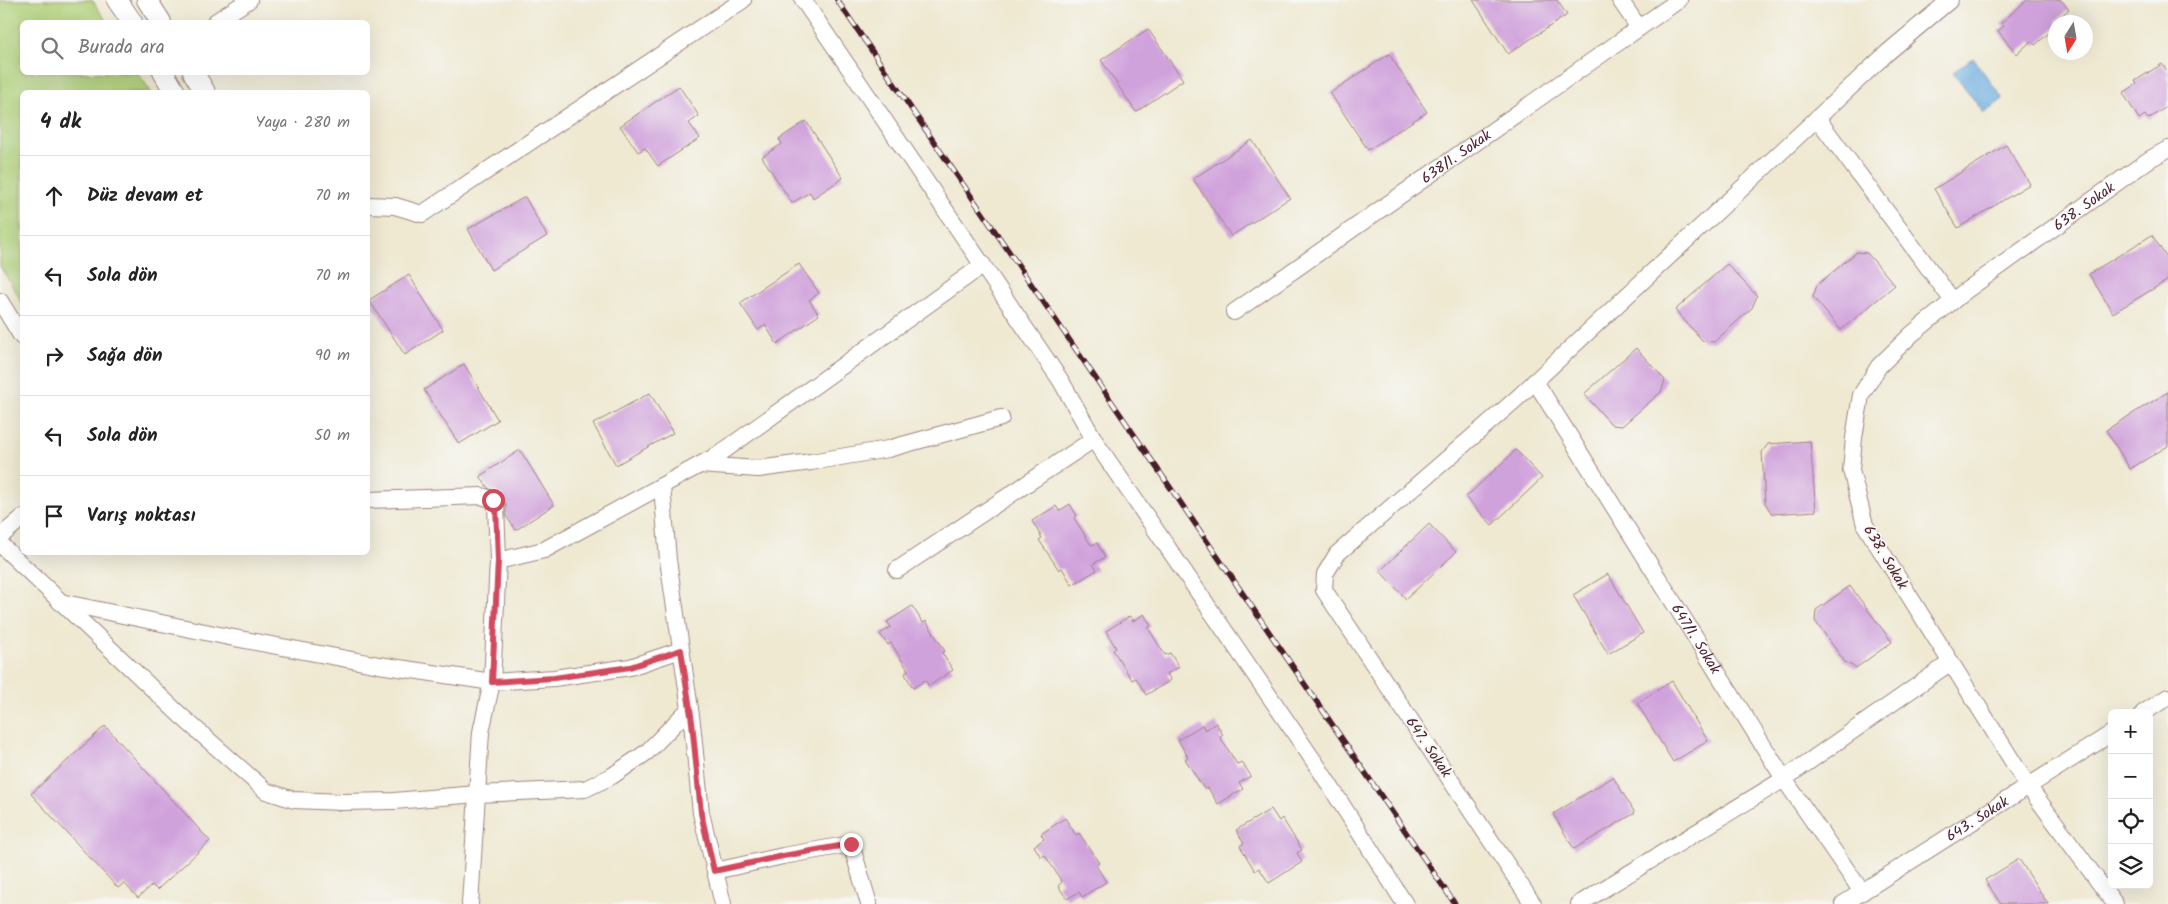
<!DOCTYPE html>
<html lang="tr">
<head>
<meta charset="utf-8">
<style>
	body { margin:0; font-family:Kalam,sans-serif; background:#f2f2f2; color:#222 }
	.controls { position:absolute; right:15px; bottom:15px; display:grid; overflow:hidden; border-radius:8px; box-shadow:0 5px 20px #0002 }
	.controls button { width:45px; height:45px; display:grid; place-items:center; padding:0; border:0; border-bottom:1px solid #e0e0e0; background:#fff; color:#222; font:25px sans-serif }
	.compass { position:absolute; left:2048px; top:15px; width:45px; height:45px; border-radius:50%; background:#fff; box-shadow:0 5px 20px #0002; rotate:191deg }
	.stop { position:absolute; width:15px; height:15px; margin:-11px; border:4px solid #d1495b; border-radius:50%; background:#fff }
	.stop.end { background:#d1495b; border-color:#fff; box-shadow:0 1px 5px #0008 }
	.list { margin:0; padding:0; list-style:none }
	h2 { display:flex; justify-content:space-between; align-items:center; height:65px; margin:0; padding:0 20px; font-size:21px }
	h2 small { font-size:16px; font-weight:400; color:#767676 }
	.list li { display:grid; grid-template-columns:32px 1fr auto; gap:15px; align-items:center; box-sizing:border-box; height:80px; padding:0 20px; border-top:1px solid #e0e0e0 }
	.list b { display:block; font-size:19px; white-space:nowrap }
	.list em { font-size:16px; font-style:normal; color:#767676 }
	.icon { flex:none; width:28px; height:28px; fill:none; stroke:currentColor; stroke-width:2; stroke-linecap:round; stroke-linejoin:round }
	.map { position:relative; flex:none; width:2168px; height:904px; overflow:hidden }
	.search { position:absolute; background:#fff; box-shadow:0 5px 20px #0002; left:20px; top:20px; width:350px; height:55px; display:flex; align-items:center; gap:12px; box-sizing:border-box; padding:0 18px; border-radius:8px; color:#767676; font-size:19px }
	.panel { position:absolute; background:#fff; box-shadow:0 5px 20px #0002; left:20px; top:90px; width:350px; height:465px; border-radius:8px }
	.map>svg:first-child { display:block }
	.green { fill:#b1d27b; stroke:#7e7853 }
	.water { fill:#6daee1; stroke:#5c6686 }
	.building { fill:#d0a2dc }
	.lines { fill:none; stroke-linecap:round; stroke-linejoin:round }
	.minor-casing { stroke:#9c847e; stroke-width:18 }
	.tertiary-casing { stroke:#9c847e; stroke-width:22 }
	.minor { stroke:#fff; stroke-width:16 }
	.tertiary { stroke:#fff; stroke-width:20 }
	.rail-casing { stroke:#4a1f2b; stroke-width:5.5 }
	.rail { stroke:#f6f6f2; stroke-width:4; stroke-dasharray:11; stroke-linecap:butt }
	.route { stroke:#d1495b; stroke-width:6 }
	.labels { text-anchor:middle; stroke-width:4; stroke-linejoin:round; paint-order:stroke }
	.street-label { font-size:15px; fill:#4a1f2b; stroke:#f6f6f2 }
</style>
</head>
<body>
<div class="map">
<svg width="2168" height="904" viewBox="0 0 2168 904">
	<rect width="100%" height="100%" fill="#f6f6f2"/>
	<filter id="ink" filterUnits="userSpaceOnUse"><feTurbulence type="fractalNoise" baseFrequency=".02" numOctaves="2"/><feDisplacementMap in="SourceGraphic" scale="10" xChannelSelector="R" yChannelSelector="G"/><feConvolveMatrix kernelMatrix="1 2 1 2 8 2 1 2 1" color-interpolation-filters="sRGB"/></filter>
	<filter id="wash" filterUnits="userSpaceOnUse"><feTurbulence type="fractalNoise" baseFrequency=".0096" numOctaves="4" result="noise"/><feDisplacementMap in="SourceGraphic" scale="20" xChannelSelector="R" yChannelSelector="G"/><feGaussianBlur stdDeviation="1.12" result="paint"/><feColorMatrix in="noise" values="0 0 0 0 0 0 0 0 0 0 0 0 0 0 0 0 0 1.4 0 .05"/><feComposite in="paint" operator="in"/></filter>
	<g filter="url(#wash)">
		<rect width="100%" height="100%" fill="#efe9d2"/>
		<path class="green" d="M0,0H92L107,22H22V72L138,73L151,92H22V302L0,266Z"/>
		<path class="water" d="M1973,58L2003,99L1984,113L1953,72Z"/>
		<g id="blocks">
			<g class="building">
				<path d="M1473,0H1557L1567,15L1508,54Z"/>
				<path d="M2027,0H2061L2069,9L2056,21L2058,22H2056V27L2035,45L2031,41L2017,54L1998,31L2004,26L2001,23Z"/>
				<path d="M1148,29L1183,80L1136,112L1101,60Z"/>
				<path d="M1389,54L1427,112L1368,150L1330,93Z"/>
				<path d="M2162,64L2168,72V106L2148,119L2145,115L2139,119L2123,93L2137,84L2135,81Z"/>
				<path d="M679,86L699,116L689,123L700,138L658,166L645,148L638,152L620,126Z"/>
				<path d="M806,121L843,178L813,198L810,192L792,203L762,157L782,144L779,139Z"/>
				<path d="M1252,140L1290,198L1231,236L1193,179Z"/>
				<path d="M2006,145L2030,184L1958,228L1934,189Z"/>
				<path d="M525,197L547,236L491,270L468,229Z"/>
				<path d="M2152,235L2168,260V280L2113,313L2089,274Z"/>
				<path d="M1857,252L1867,253L1895,285L1841,330L1813,297L1817,285Z"/>
				<path d="M799,264L819,293L809,300L819,315L777,344L765,325L758,330L740,303Z"/>
				<path d="M1727,264L1757,296L1752,308L1714,342L1703,341L1675,310Z"/>
				<path d="M409,275L443,330L405,355L369,300Z"/>
				<path d="M1636,348L1665,380L1661,392L1622,426L1612,425L1584,394Z"/>
				<path d="M464,364L498,420L459,444L424,390Z"/>
				<path d="M2168,392V446L2130,469L2106,430Z"/>
				<path d="M650,393L673,433L616,465L593,424Z"/>
				<path d="M1810,441L1816,511L1772,514L1765,503L1762,452L1768,444Z"/>
				<path d="M520,450L554,505L516,530L506,516V504L502,495L488,488L480,476Z"/>
				<path d="M1516,450L1542,478L1492,525L1466,497Z"/>
				<path d="M1070,504L1077,516L1074,518L1091,545L1097,543L1105,557L1093,564L1097,570L1072,585L1062,568L1059,570L1039,540L1042,538L1032,521L1056,506L1059,511Z"/>
				<path d="M1429,524L1456,552L1406,599L1380,571Z"/>
				<path d="M1608,574L1643,633L1608,654L1573,595Z"/>
				<path d="M1850,586L1892,642L1856,668L1845,662L1815,621L1816,610Z"/>
				<path d="M912,606L923,623L926,621L945,651L942,653L953,670L929,686L925,680L913,688L905,674L908,670L891,643L888,645L880,634L891,627L887,622Z"/>
				<path d="M1144,614L1151,626L1148,628L1165,655L1170,653L1179,667L1167,674L1171,680L1146,695L1136,678L1132,680L1113,650L1116,648L1106,631L1130,616L1133,621Z"/>
				<path d="M1672,681L1708,741L1673,762L1637,703Z"/>
				<path d="M1216,723L1223,735L1220,737L1237,764L1242,762L1251,776L1239,783L1243,789L1218,804L1208,788L1204,789L1185,759L1188,757L1178,740L1202,725L1205,730Z"/>
				<path d="M105,726L210,841L157,890L152,885L138,898L124,883L118,888L31,794Z"/>
				<path d="M1613,777L1635,813L1574,849L1553,814Z"/>
				<path d="M1271,809L1279,821L1282,818L1302,850L1297,853L1302,862L1269,883L1259,868L1255,871L1240,846L1244,843L1236,830Z"/>
				<path d="M1065,818L1076,835L1079,833L1099,863L1096,865L1106,882L1082,897L1079,892L1067,899L1058,886L1062,882L1045,855L1041,857L1034,846L1044,839L1041,834Z"/>
				<path d="M2019,859L2048,904H2001L1985,880Z"/>
			</g>
		</g>
	</g>
	<g filter="url(#ink)">
		<use href="#blocks" fill-opacity="0" stroke="#9c847e" stroke-width="1"/>
		<g class="lines">
			<g class="minor-casing">
				<g id="minor">
					<path d="M803,0L1061,381L1096,443L1318,767L1405,904"/>
					<path d="M1620,0L1639,28"/>
					<path d="M215,22L249,0"/>
					<path d="M1817,118L1953,301"/>
					<path d="M368,205L395,206L422,214L743,0"/>
					<path d="M0,301L22,337"/>
					<path id="s1" d="M1234,312L1679,0"/>
					<path id="s2" d="M1535,381L1784,779L1862,892"/>
					<path d="M700,465L758,469L811,462L888,449L1001,418"/>
					<path d="M662,486L668,560L692,723L701,813L723,904"/>
					<path d="M368,500L482,496L493,500L496,505L498,561L492,682L481,732L470,904"/>
					<path d="M0,537L22,518"/>
					<path d="M0,544L180,715L266,791L294,800L342,802L394,801L477,794L585,789L612,776L647,752L690,708"/>
					<path d="M498,561L544,550L718,455L983,265"/>
					<path d="M897,570L1094,439"/>
					<path d="M60,602L229,637L379,665L492,682L554,678L630,667L681,650"/>
					<path d="M2143,713L2168,697"/>
					<path d="M715,871L783,856L851,844L869,904"/>
					<path d="M1533,904L1324,590L1325,574L1337,554L1514,401L1887,53L1950,0"/>
					<path d="M1579,904L1784,779L1951,662"/>
					<path id="s3" d="M1843,904L2112,733"/>
					<path id="s4" d="M2115,904L2028,786L1865,525L1851,470L1854,438L1861,395L1879,366L1912,334L1964,292L2150,159L2168,149"/>
				</g>
			</g>
			<g class="tertiary-casing">
				<g id="tertiary">
					<path d="M117,0L132,22"/>
					<path d="M147,0L161,22"/>
					<path d="M163,72L175,92"/>
					<path d="M193,72L205,92"/>
				</g>
			</g>
			<use href="#minor" class="minor"/>
			<use href="#tertiary" class="tertiary"/>
			<g class="rail-casing">
				<path id="rail" d="M837,0L1455,904"/>
			</g>
			<use href="#rail" class="rail"/>
		</g>
	</g>
	<g class="lines" filter="url(#ink)">
		<path class="route" d="M493,500L496,505L498,561L492,682L554,678L630,667L681,650L692,722L701,813L714,871L783,856L851,844"/>
	</g>
	<g class="labels">
		<g class="street-label">
			<text dy="5" stroke="none"><textPath href="#s1" startOffset="271">638/1. Sokak</textPath></text>
			<text dy="5" stroke="none"><textPath href="#s4" startOffset="881">638. Sokak</textPath></text>
			<text transform="translate(1886 557) rotate(59)" y="5">638. Sokak</text>
			<text dy="5" stroke="none"><textPath href="#s2" startOffset="304">647/1. Sokak</textPath></text>
			<text transform="translate(1429 747) rotate(56)" y="5">647. Sokak</text>
			<text dy="5" stroke="none"><textPath href="#s3" startOffset="159">643. Sokak</textPath></text>
		</g>
	</g>
</svg>
<div class="controls">
<button>+</button>
<button>−</button>
<button><svg class="icon" aria-label="locate" viewBox="0 0 24 24"><circle cx="12" cy="12" r="6"/><path d="M12 2v4M12 18v4M2 12h4M18 12h4"/></svg></button>
<button><svg class="icon" aria-label="layers" viewBox="0 0 24 24"><path d="M12 4l9 5-9 5-9-5zM3 14l9 5 9-5"/></svg></button>
</div>
<svg class="compass" viewBox="-18 -18 36 36"><path d="M0-13l5 13h-10z" fill="#e53935"/><path d="M0 13l5-13h-10z" fill="#767676"/></svg>
<div class="stop" style="left:493px;top:500px"></div>
<div class="stop end" style="left:851px;top:844px"></div>
<div class="search"><svg class="icon" aria-label="search" viewBox="0 0 24 24"><circle cx="10" cy="10" r="6"/><path d="M15 15l6 6"/></svg>Burada ara</div>
<section class="panel">
<h2>4 dk<small>Yaya · 280 m</small></h2>
<ul class="list">
<li><svg class="icon" aria-label="ahead" viewBox="0 0 24 24"><path d="M12 20V5M6 11l6-6 6 6"/></svg><div><b>Düz devam et</b></div><em>70 m</em></li>
<li><svg class="icon" aria-label="left" viewBox="0 0 24 24"><path d="M17 20v-9H6M10 6l-5 5 5 5"/></svg><div><b>Sola dön</b></div><em>70 m</em></li>
<li><svg class="icon" aria-label="right" viewBox="0 0 24 24"><path d="M7 20v-9h11M14 6l5 5-5 5"/></svg><div><b>Sağa dön</b></div><em>90 m</em></li>
<li><svg class="icon" aria-label="left" viewBox="0 0 24 24"><path d="M17 20v-9H6M10 6l-5 5 5 5"/></svg><div><b>Sola dön</b></div><em>50 m</em></li>
<li><svg class="icon" aria-label="arrive" viewBox="0 0 24 24"><path d="M6 21V4h12l-3 4 3 4H6"/></svg><div><b>Varış noktası</b></div></li>
</ul>
</section>
</div>
</body>
</html>
